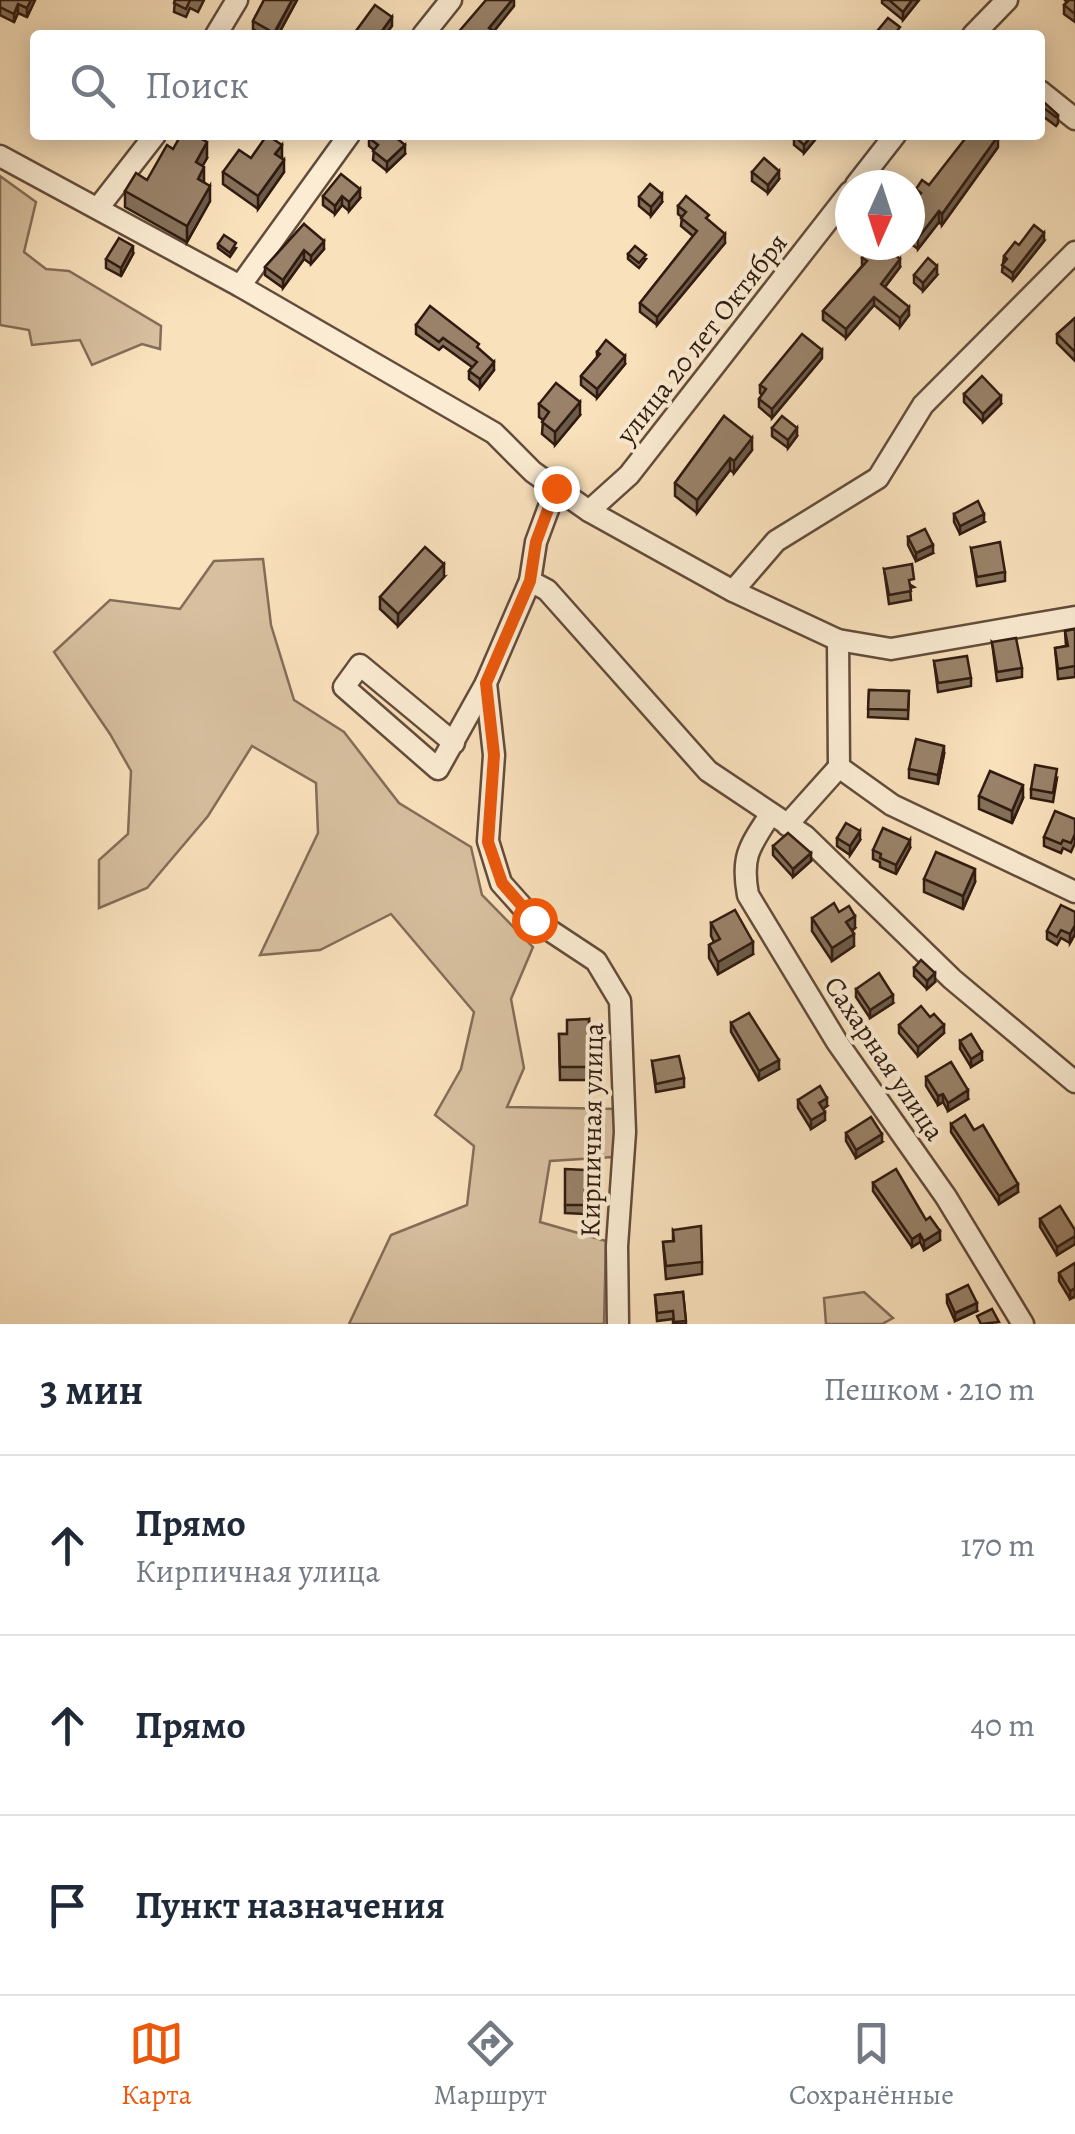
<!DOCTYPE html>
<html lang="ru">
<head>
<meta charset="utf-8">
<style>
	body { margin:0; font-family:Alegreya,serif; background:#f6f6f7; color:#1f2937 }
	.compass { position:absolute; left:835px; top:170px; width:90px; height:90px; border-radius:50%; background:#fff; box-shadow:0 5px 25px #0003; rotate:183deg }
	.stop { position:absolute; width:30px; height:30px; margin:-22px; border:8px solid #ea580c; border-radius:50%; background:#fff }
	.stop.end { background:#ea580c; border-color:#fff; box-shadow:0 2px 10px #0008 }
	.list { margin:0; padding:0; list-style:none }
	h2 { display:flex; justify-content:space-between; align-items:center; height:130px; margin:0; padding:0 40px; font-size:42px }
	h2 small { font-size:32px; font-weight:400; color:#747a83 }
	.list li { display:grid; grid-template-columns:65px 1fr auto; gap:30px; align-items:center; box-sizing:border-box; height:180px; padding:0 40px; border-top:2px solid #e0e1e3 }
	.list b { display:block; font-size:38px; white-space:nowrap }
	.list p { margin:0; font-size:32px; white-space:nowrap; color:#747a83 }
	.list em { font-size:32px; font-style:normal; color:#747a83 }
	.icon { flex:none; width:55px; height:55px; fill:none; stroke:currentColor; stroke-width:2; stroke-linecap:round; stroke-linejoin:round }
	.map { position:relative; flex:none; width:1075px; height:1324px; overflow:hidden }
	.search { position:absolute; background:#fff; box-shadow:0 5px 25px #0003; left:30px; right:30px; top:30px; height:110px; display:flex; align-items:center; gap:25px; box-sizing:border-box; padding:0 35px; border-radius:10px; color:#747a83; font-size:38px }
	.sheet { height:670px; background:#fff }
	nav { display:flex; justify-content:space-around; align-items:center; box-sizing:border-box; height:140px; border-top:2px solid #e0e1e3; background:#fff; font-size:28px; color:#747a83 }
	nav a { display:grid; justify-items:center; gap:5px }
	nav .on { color:#ea580c }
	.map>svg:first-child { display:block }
	.green { fill:#d7bf9f; stroke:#846d58; stroke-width:2.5 }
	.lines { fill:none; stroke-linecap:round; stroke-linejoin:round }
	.minor-casing { stroke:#634c3b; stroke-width:25 }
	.minor { stroke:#fbecd3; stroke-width:20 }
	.wall { fill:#84705a; stroke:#311b10; stroke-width:2.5 }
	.shaded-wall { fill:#6b5b4a; stroke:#311b10; stroke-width:2.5 }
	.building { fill:#998269; stroke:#311b10; stroke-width:2.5 }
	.route { stroke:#ea580c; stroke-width:12 }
	.labels { text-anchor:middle; stroke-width:8; stroke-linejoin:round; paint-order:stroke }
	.street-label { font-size:28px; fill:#311b10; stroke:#fbecd3 }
</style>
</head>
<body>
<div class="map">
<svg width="1075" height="1324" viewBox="0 0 1075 1324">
	<rect width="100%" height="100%" fill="#f9e1bc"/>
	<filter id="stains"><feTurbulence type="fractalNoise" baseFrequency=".002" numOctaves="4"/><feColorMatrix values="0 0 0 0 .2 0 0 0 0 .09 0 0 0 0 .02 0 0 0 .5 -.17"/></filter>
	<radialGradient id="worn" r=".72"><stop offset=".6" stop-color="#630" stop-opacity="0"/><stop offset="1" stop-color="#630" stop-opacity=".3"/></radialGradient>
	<g class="green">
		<path d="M0,176L36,202L24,252L46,269L69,271L161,326L160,349L142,344L92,365L80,340L32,345L29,330L0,325Z"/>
		<path d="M263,559L271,625L294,700L344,732L399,803L471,847L482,895L533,947L511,999L524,1068L507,1107L619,1109L613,1157L550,1161L540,1222L606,1241L604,1324H349L391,1235L467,1205L474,1146L435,1115L461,1069L474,1012L391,914L320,950L260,955L318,833L316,783L252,746L208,816L147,888L99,908V860L128,834L131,771L110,734L54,652L110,600L180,609L214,561Z"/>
		<path d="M864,1292L893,1318L882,1324H826L824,1298Z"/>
	</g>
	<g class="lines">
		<g class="minor-casing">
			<g id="minor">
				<path d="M216,35L237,0"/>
				<path d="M423,35L451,0"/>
				<path d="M973,35L1007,0"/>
				<path d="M1040,91L1075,119"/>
				<path d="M0,156L240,286L494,433L533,472L589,511L733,591L838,640L891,649L1075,617"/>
				<path d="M856,185L895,135"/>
				<path d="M98,208L155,135"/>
				<path d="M240,286L349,135"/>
				<path d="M556,488L536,542L530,581L547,590L708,771L805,836L952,979L1075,1082"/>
				<path d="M589,511L629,475L850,192"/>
				<path d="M530,581L486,683L494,755L488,841L501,883L534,920L596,961L620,1001L625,1132L617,1246L618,1324"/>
				<path d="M733,591L776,541L878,478L923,405L1075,252"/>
				<path d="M838,640L839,767L892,805L1075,892"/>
				<path d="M454,743L360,665L344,687L438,769L486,683"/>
				<path d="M770,815C749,847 741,857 748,895L837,1042L946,1197L1023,1324"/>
				<path d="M787,825L839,767"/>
			</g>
		</g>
		<use href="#minor" class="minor"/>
	</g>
	<g class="wall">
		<path d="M0,0H35L27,17L18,13L14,22L0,15Z"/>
		<path d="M175,0H204L198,12L190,8L186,17L174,12Z"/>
		<path d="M264,0H297L278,35H263L253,29V21Z"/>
		<path d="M882,0H919L903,20L882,3Z"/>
		<path d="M1065,0H1075V22L1064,14V5L1067,2Z"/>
		<path d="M1040,99L1058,115V123L1056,126L1040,114Z"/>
		<path d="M819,135L804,153L794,145V136Z"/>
		<path d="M369,138L405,154L387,171L373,160L374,150L369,146Z"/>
		<path d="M998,147L942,225L939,222L918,249L910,243V206L916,199V189L929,185Z"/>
		<path d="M173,149L207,158L202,166L204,183L210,201L187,242L125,207V191L147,180Z"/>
		<path d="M282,157L284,172L258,209L223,184V172L251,158Z"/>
		<path d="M752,172L779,179L768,193L752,181Z"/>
		<path d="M323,196L360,198L349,211L342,205L335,214L323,205Z"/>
		<path d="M639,197L662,202L651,216L639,206Z"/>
		<path d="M678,206L709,221L725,243L657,325L640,312V303L693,236L681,226L682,217L678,214Z"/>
		<path d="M304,224L324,249L311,264L304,259L283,288L265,275V267Z"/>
		<path d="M1044,241L1013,280L1002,272L1004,256L1019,245Z"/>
		<path d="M218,244L236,248L230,257L218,248Z"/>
		<path d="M133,254L121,276L106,268V259Z"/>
		<path d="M628,254L646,259L639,268L628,259Z"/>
		<path d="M862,258L900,267L885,287L909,315L900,327L874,305L846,338L823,320V311L862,266Z"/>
		<path d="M914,275H937L923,291L914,283Z"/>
		<path d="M1075,318V361L1057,343V334Z"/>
		<path d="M416,325L479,349L494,370L480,388L469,379V371L472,367L443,346L439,350L416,334Z"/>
		<path d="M597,352L625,364L597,398L581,385V376L597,357Z"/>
		<path d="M822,358L772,418L759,407V399L762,395L760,393V385Z"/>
		<path d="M964,394L1001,404L983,422L964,402Z"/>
		<path d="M539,404L580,415L555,445L542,434L543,420L539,417Z"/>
		<path d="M724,416L752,450L734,473L730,470L697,513L675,496V483Z"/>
		<path d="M772,428L797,436L788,448L772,436Z"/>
		<path d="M954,514L984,522L960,534L954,522Z"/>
		<path d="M908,537L933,553L916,561L908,545Z"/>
		<path d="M971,548L1005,572V581L977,586Z"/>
		<path d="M884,569L914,587L910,588L911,600L889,604Z"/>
		<path d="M444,577L398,626L380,609V597Z"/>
		<path d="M1075,629V677L1058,679L1055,648L1066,646L1065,631Z"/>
		<path d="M992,642L1022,668V677L997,681Z"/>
		<path d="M934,661L971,678V686L938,692Z"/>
		<path d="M869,690L909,691L908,719L868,717Z"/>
		<path d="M944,754L938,784L909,778V769Z"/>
		<path d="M1057,778L1053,802L1031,798V789Z"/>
		<path d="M979,796L1023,798L1012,823L979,809Z"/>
		<path d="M1075,819V843L1071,852L1063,848L1061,853L1044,846V837Z"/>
		<path d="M837,838L860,840L850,855L837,846Z"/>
		<path d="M773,846L811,861L793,877L773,855Z"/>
		<path d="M910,848L896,874L880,867V862L873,859V850Z"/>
		<path d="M924,879L975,882L963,909L924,892Z"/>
		<path d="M1075,912V934L1070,943L1061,938L1057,945L1047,939V931Z"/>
		<path d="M812,918L855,928L852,931L854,946L832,961L812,931Z"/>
		<path d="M711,923L753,954L718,974L709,958V945L714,942L711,936Z"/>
		<path d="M914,968L935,982L927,989L914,976Z"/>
		<path d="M856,989L893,1003L870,1018L856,997Z"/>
		<path d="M930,1017L944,1033L918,1056L899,1033V1025Z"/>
		<path d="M589,1019V1080H560L559,1034H567Z"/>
		<path d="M731,1023L779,1069L759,1080L731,1032Z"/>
		<path d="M960,1041L982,1060L971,1067L960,1049Z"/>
		<path d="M652,1061L684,1078V1087L656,1092Z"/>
		<path d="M926,1077L968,1099L948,1111L943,1102L938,1105L926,1086Z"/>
		<path d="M798,1100L827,1106L823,1109L825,1120L811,1129L798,1108Z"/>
		<path d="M951,1124L1018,1192L999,1204L951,1132Z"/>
		<path d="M846,1133L882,1142L856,1158L846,1141Z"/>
		<path d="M585,1170V1214L565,1213V1205Z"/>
		<path d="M873,1183L926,1220L940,1240L924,1250L920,1242L912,1247L873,1191Z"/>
		<path d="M1040,1219L1075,1230V1244L1057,1255L1040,1227Z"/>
		<path d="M673,1230L702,1262V1274L666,1279L663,1242L673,1241Z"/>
		<path d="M1075,1263V1297L1070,1299L1059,1281V1273Z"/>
		<path d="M683,1292L686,1324H673V1319L657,1321L655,1295Z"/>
		<path d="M947,1295L977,1311L955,1321L947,1303Z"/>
	</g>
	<g class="shaded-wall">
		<path d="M31,0H35L27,17V8Z"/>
		<path d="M292,0H297L278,35H274Z"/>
		<path d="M512,0H514V6L491,35L489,28Z"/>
		<path d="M912,0H919L903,20V12Z"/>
		<path d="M18,4V13L14,22V14Z"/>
		<path d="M392,17V26L385,35H379Z"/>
		<path d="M812,135H819L804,153V145Z"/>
		<path d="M998,136V147L942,225V214Z"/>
		<path d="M207,142V158L196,178V162Z"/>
		<path d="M282,145V157L275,167V154Z"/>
		<path d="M405,145V154L387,171V162Z"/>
		<path d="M284,160V172L258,209V196Z"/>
		<path d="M204,167V183L198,179Z"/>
		<path d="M779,171V179L768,193V185Z"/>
		<path d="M210,186V201L187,242V226Z"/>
		<path d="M360,189V198L349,211V202Z"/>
		<path d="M662,194V202L651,216V207Z"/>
		<path d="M342,196V205L335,214V206Z"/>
		<path d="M939,211V222L918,249V238Z"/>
		<path d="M1044,233V241L1013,280V273Z"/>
		<path d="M725,234V243L657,325V317Z"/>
		<path d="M324,241V249L311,264V256Z"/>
		<path d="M133,246V254L121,276V268Z"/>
		<path d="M304,250V259L283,288V280Z"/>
		<path d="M900,259V267L881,292V284Z"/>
		<path d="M937,266V275L923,291V283Z"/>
		<path d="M874,297V305L846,338V329Z"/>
		<path d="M909,307V315L900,327V318Z"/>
		<path d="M822,350V358L772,418V409Z"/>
		<path d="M625,356V364L597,398V389Z"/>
		<path d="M494,362V370L480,388V379Z"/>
		<path d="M1001,396V404L983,422V414Z"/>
		<path d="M580,402V415L555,445V432Z"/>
		<path d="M797,428V436L788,448V440Z"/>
		<path d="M752,438V450L734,473V461Z"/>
		<path d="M730,458V470L697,513V500Z"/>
		<path d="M984,514V522L960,534V526Z"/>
		<path d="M933,545V553L916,561V553Z"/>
		<path d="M444,564V577L398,626V614Z"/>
		<path d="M944,746V754L938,784V775Z"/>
		<path d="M1023,785V798L1012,823V811Z"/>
		<path d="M860,831V840L850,855V846Z"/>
		<path d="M910,840V848L896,874V865Z"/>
		<path d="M811,853V861L793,877V869Z"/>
		<path d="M975,869V882L963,909V896Z"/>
		<path d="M855,916V928L846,934V922Z"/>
		<path d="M1075,925V934L1070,943V934Z"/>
		<path d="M854,934V946L832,961V948Z"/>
		<path d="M753,942V954L718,974V962Z"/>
		<path d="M935,973V982L927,989V981Z"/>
		<path d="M893,995V1003L870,1018V1010Z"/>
		<path d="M944,1025V1033L918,1056V1047Z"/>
		<path d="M982,1052V1060L971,1067V1059Z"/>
		<path d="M779,1060V1069L759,1080V1071Z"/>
		<path d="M968,1090V1099L948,1111V1103Z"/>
		<path d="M943,1094V1102L938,1105V1096Z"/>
		<path d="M827,1098V1106L819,1111V1103Z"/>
		<path d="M825,1112V1120L811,1129V1120Z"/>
		<path d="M882,1134V1142L856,1158V1150Z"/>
		<path d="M1018,1184V1192L999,1204V1196Z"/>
		<path d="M940,1231V1240L924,1250V1241Z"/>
		<path d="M920,1234V1242L912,1247V1239Z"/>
		<path d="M1075,1236V1244L1057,1255V1247Z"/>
		<path d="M1075,1288V1296L1070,1299V1291Z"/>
		<path d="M977,1303V1311L955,1321V1313Z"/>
	</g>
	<g class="building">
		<path d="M0,0H31L27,8L18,4L14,14L0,7Z"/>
		<path d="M175,0H190L186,9L174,3Z"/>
		<path d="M264,0H292L274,33L253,21Z"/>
		<path d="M486,0H512L489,28L495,32L492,35H456Z"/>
		<path d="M889,0H912L903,12Z"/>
		<path d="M1069,0H1075V14L1064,5Z"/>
		<path d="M375,5L392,17L379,35H353Z"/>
		<path d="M888,18L900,27L894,35H884L878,30Z"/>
		<path d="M1040,99L1058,115L1056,117L1040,105Z"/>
		<path d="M181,135H194L207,142L196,162L204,167L198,179L210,186L187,226L125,191L136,173L147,180L167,145L173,149Z"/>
		<path d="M267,135L282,145L275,154L284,160L258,196L223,172L239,150L251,158Z"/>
		<path d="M371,135H393L405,145L387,162L373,151L378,145L369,138Z"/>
		<path d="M795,135H812L804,145L794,136Z"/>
		<path d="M968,135H996L998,136L942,214L939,211L918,238L910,232V206L921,193L916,189L922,180L929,185Z"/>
		<path d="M764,158L779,171L768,185L752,172Z"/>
		<path d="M341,174L360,189L349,202L342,196L335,206L323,196Z"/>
		<path d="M650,184L662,194L651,207L639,197Z"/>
		<path d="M686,196L709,215L706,218L725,234L657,317L640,303L697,231L681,218L686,212L678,206Z"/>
		<path d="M304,224L324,241L311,256L304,250L283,280L265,267Z"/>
		<path d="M1034,225L1044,233L1013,273L1002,265L1007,259L1004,256L1015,242L1019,245Z"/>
		<path d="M224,235L236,243L230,253L218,244Z"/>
		<path d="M119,238L133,246L121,268L106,259Z"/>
		<path d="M879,245H883L900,259L881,284L909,307L900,318L874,297L846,329L823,311L867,261L862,258L870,248L874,252Z"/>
		<path d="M635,246L646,255L639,263L628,254Z"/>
		<path d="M928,258L937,266L923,283L914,275Z"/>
		<path d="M430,306L479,344L477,347L494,362L480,379L469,371L477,362L443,338L439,342L416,325Z"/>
		<path d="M1075,318V352L1057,334Z"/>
		<path d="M802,334L822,350L772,409L759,399L766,389L760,385Z"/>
		<path d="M606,340L625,356L597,389L581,376L600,354L597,352Z"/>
		<path d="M982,376L1001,396L983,414L964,394Z"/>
		<path d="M556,383L580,402L555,432L542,422L549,412L539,404Z"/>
		<path d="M724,416L752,438L734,461L730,458L697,500L675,483Z"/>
		<path d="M782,416L797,428L788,440L772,428Z"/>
		<path d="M978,501L984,514L960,526L954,514Z"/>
		<path d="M925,529L933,545L916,553L908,537Z"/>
		<path d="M1000,542L1005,572L977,577L971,548Z"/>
		<path d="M425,547L444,564L398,614L380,597Z"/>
		<path d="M912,564L914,579L909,580L911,591L889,595L884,569Z"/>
		<path d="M1075,629V666L1058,669L1055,648L1068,646L1065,631Z"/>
		<path d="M1016,638L1022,668L997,672L992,642Z"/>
		<path d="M967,656L971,678L938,683L934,661Z"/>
		<path d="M869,690L909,691L908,710L868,709Z"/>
		<path d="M916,739L944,746L938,775L909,769Z"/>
		<path d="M1035,765L1057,769L1053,793L1031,789Z"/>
		<path d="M990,771L1023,785L1012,811L979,796Z"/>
		<path d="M1055,811L1075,819V834L1071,843L1063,840L1061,844L1044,837Z"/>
		<path d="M846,823L860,831L850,846L837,838Z"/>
		<path d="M883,828L910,840L896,865L880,858L881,854L873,850Z"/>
		<path d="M788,833L811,853L793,869L773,846Z"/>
		<path d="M936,852L975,869L963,896L924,879Z"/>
		<path d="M834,903L839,912L849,906L855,916L846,922L854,934L832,948L812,918Z"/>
		<path d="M1061,905L1075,912V925L1070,934L1061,930L1057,937L1047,931Z"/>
		<path d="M735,910L753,942L718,962L709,945L720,939L711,923Z"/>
		<path d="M921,960L935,973L927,981L914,968Z"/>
		<path d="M879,973L893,995L870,1010L856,989Z"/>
		<path d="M921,1006L930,1017L934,1014L944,1025L918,1047L899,1025Z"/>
		<path d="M749,1013L779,1060L759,1071L731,1023Z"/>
		<path d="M589,1019V1067H560L559,1034H567V1020Z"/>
		<path d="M971,1034L982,1052L971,1059L960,1041Z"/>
		<path d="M679,1056L684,1078L656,1084L652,1061Z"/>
		<path d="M951,1062L968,1090L948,1103L943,1094L938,1096L926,1077Z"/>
		<path d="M820,1086L827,1098L819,1103L825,1112L811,1120L798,1100Z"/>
		<path d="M965,1115L974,1130L983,1125L1018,1184L999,1196L951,1124Z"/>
		<path d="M871,1117L882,1134L856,1150L846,1133Z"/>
		<path d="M565,1169L585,1170V1205H565Z"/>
		<path d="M896,1169L926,1220L930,1217L940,1231L924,1241L920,1234L912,1239L873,1183Z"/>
		<path d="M1060,1206L1075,1230V1236L1057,1247L1040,1219Z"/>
		<path d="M701,1226L702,1262L666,1266L663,1242L674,1241L673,1230Z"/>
		<path d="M1075,1263V1288L1070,1291L1059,1273Z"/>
		<path d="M968,1285L977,1303L955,1313L947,1295Z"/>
		<path d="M683,1292L686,1321L674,1322L673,1311L657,1313L655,1295Z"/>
		<path d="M992,1309L999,1322L981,1324L977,1316Z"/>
	</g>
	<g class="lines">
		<path class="route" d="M534,920L502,883L488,842L494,755L486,683L530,581L536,542L556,488"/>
	</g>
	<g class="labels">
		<g class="street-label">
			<text transform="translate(701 338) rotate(-52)" y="10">улица 20 лет Октября</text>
			<text transform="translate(885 1058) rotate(56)" y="10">Сахарная улица</text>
			<text transform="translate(591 1130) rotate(-89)" y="10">Кирпичная улица</text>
		</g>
	</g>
	<rect width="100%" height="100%" filter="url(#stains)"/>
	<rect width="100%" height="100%" fill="url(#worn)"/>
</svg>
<svg class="compass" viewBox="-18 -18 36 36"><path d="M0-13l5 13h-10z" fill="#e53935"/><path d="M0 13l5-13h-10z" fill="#747a83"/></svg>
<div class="stop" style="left:534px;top:920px"></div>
<div class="stop end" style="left:556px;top:488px"></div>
<div class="search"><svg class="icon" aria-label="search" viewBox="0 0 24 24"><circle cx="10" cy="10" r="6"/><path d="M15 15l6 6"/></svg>Поиск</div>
</div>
<section class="sheet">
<h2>3 мин<small>Пешком · 210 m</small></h2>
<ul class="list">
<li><svg class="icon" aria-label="ahead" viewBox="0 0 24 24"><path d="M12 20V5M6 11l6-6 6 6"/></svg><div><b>Прямо</b><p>Кирпичная улица</p></div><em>170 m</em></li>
<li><svg class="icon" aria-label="ahead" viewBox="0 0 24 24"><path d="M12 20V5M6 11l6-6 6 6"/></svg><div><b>Прямо</b></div><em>40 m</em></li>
<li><svg class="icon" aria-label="arrive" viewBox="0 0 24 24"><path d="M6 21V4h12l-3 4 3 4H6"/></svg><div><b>Пункт назначения</b></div></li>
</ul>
</section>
<nav>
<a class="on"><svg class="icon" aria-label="map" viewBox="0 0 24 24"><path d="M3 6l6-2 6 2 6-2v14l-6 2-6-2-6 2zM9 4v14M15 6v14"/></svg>Карта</a>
<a><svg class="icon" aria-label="directions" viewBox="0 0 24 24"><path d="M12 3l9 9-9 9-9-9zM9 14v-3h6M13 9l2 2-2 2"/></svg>Маршрут</a>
<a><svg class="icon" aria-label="saved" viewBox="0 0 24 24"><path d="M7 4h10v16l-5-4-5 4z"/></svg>Сохранённые</a>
</nav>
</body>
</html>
